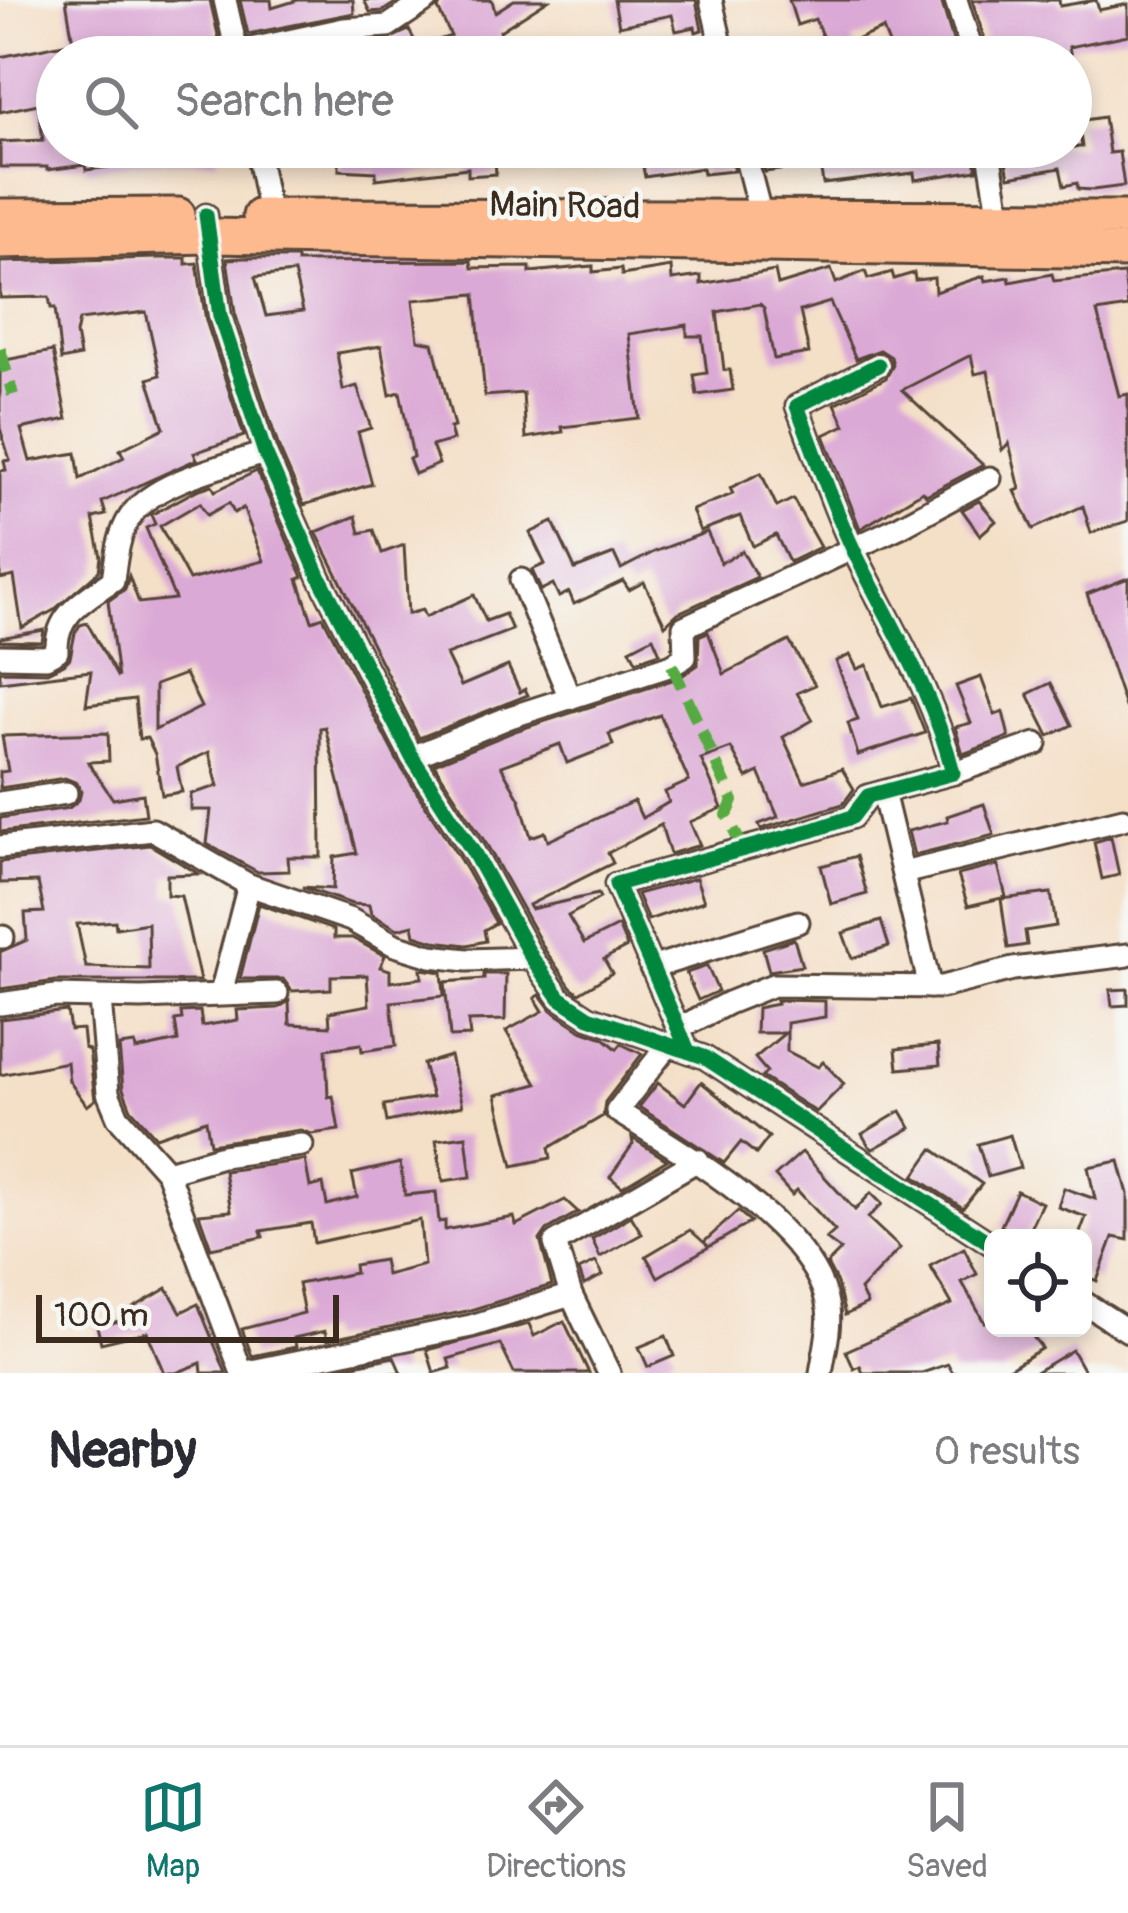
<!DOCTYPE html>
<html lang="en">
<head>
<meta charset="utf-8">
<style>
	body { margin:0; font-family:Pangolin,sans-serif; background:#f7f7f7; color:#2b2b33 }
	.controls { position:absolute; right:36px; bottom:36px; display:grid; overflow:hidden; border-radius:18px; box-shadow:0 6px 18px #0003 }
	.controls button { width:108px; height:108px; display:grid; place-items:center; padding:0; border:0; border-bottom:3px solid #e1e1e2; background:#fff; color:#2b2b33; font:60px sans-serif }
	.scale { position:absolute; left:36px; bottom:30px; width:303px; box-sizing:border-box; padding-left:12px; border:6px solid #3b2a1e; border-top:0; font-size:33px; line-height:42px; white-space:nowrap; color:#3b2a1e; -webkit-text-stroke:9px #f6f6f2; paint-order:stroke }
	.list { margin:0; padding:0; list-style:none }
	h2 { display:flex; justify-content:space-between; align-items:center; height:156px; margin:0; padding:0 48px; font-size:51px }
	h2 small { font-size:39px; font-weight:400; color:#7c7c81 }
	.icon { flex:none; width:66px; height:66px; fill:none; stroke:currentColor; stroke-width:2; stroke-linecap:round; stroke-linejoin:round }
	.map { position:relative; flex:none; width:1128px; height:1373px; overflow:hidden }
	.search { position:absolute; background:#fff; box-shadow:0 6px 18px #0003; left:36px; right:36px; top:36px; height:132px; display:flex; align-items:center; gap:30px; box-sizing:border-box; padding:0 42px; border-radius:66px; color:#7c7c81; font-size:45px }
	.sheet { height:372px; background:#fff }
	nav { display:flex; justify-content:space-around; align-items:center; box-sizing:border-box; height:168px; border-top:3px solid #e1e1e2; background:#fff; font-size:33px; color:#7c7c81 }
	nav a { display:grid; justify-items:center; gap:6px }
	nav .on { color:#0f766e }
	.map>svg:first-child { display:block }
	.building { fill:#dba9d5; fill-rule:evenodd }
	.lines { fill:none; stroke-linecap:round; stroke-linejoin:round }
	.minor-casing { stroke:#574537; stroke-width:27 }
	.primary-casing { stroke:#574537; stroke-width:39 }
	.minor { stroke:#fff; stroke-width:21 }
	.primary { stroke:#fcba8e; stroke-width:33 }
	.quiet { stroke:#55ab43; stroke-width:12; stroke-dasharray:24 12; stroke-linecap:butt }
	.cycleway-casing { stroke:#f6f6f2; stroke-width:22 }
	.cycleway { stroke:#00873e; stroke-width:15 }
	.labels { text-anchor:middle; stroke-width:9; stroke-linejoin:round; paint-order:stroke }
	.street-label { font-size:36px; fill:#3b2a1e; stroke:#f6f6f2 }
</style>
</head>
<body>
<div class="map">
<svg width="1128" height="1373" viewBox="0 0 1128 1373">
	<rect width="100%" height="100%" fill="#f6f6f2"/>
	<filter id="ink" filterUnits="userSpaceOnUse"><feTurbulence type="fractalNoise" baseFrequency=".00833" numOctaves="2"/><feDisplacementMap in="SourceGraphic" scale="24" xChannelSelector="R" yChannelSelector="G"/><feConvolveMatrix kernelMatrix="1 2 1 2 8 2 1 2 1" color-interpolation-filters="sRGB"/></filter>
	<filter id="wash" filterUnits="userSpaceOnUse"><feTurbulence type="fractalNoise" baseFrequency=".004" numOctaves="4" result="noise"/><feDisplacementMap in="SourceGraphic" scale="48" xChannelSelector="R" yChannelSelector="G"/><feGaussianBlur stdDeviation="2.7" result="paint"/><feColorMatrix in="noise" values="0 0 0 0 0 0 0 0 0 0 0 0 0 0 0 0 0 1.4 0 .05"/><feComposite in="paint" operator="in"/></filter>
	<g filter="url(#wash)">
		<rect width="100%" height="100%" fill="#f4dfc7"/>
		<g id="blocks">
			<g class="building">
				<path d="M66,0H210L223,57H57V147H216L217,161H154L86,170L85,165L47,170V167H0V142L43,140L38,104L0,112V57L73,42Z"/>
				<path d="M240,0H271L272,8L298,0H353L354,13L248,34Z"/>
				<path d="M364,0H400L383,11L370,12Z"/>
				<path d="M442,0H492L495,12L514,0H548L500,31L504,47L487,50V57H393L385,41L409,30L418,47L451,36L438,9Z"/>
				<path d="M614,0H696L702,30L696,32L695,27L676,31L672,15L619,26Z"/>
				<path d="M789,0H941L958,57H894L883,29L853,41L857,57H831L815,19L797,25Z"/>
				<path d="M972,0H1059L1060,6L1096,0L1099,10L1128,4V35L1069,47L1071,57H1005L1003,41L986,44Z"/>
				<path d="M355,43L356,57H285L346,44Z"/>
				<path d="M1104,117L1109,153L1119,152L1124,186L1093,190L1078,189L1077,183L1064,186L1060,168L1009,177L1003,147H1082L1078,121Z"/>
				<path d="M339,147H357V153L494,147L496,174L468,176V168L376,179V172L339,170Z"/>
				<path d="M556,147H615L616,152L562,167Z"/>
				<path d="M639,147H728L734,171L703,174L702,168L645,177Z"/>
				<path d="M758,147H973L977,170L915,180L914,173L823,184L820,164L765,172Z"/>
				<path d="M158,258H186V264L197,263L206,321L244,436L194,453L197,459L102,502L106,515L93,518L101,557L99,571L54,610L22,628L14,576L0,579V471L6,470L4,461L10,460L0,428V361L53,351L67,419L21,429L30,461L76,453L80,479L124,457L120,450L164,428L148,379L160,375L146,312L79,320L76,334L80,356L61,360L55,308H51L49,297L0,298V262Z"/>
				<path d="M244,258H297V262L471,261L472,268L530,267V272L593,266V272L621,269L622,275L671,267L672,280L701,276V284L775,271L778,285L831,269L836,283L865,271L868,279L892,272L894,279L914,273L915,280L934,278L935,292L984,276L985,281L1009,277L1010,282L1052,274L1054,281L1124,274L1128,307L1097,312L1119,396L1128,394V521L1091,533L1083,506L1033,529L1015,491L1020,489L1009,443L1002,450L988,371L975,374L971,355L902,390L983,465L926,495L923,491L860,529L824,435L845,425L835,404L886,378L893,365L891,357L880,350L856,359L830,302L800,311L809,353L774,359L764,308L760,304L717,312L724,370H730L733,390L697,395L694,375L707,373L702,336H687V325L629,334L639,418L562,427L563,432L526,438L523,393L485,396L475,294L413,300L418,340L433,343L454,427L450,428L453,440L432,446L439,464L415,474L409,459L413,457L400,392L390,395L381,346L337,353L343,390L357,386L371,428L358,432L372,484L304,505L279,448L235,313L227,259ZM294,273L303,311L266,316L255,277Z"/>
				<path d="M257,471L303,577L298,579L312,621L323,617L399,764L461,861L496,923L484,930L486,941L467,945L434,941L415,935L413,925L398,929L371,914L369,905L352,904L302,887L333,889L334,857L357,853L325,727L320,728L321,857H288L289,871L258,872L207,844L211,810H191V794L218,786L209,752L177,767L182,792L162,795L155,754L147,738L139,739L135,699L86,705L91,671L0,682V671L47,672L64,664L70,658L75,633L80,625L87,623L118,678L108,601L125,589L129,576L139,603L175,599L146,528L155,524L151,515L197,490L212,485L215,491ZM200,503L207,515L229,503L234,513L243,508L264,561L189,580L160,526ZM185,674L201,707L155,730V685Z"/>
				<path d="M761,473L777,507L793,499L820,547L789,562L776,535L753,546L740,516L700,531L692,510L733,494L730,488Z"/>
				<path d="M979,501L996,521L980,535L962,510Z"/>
				<path d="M356,516L360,533L374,530L382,553L404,545L408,614L422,610L425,617L474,595L486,621L505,614L512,630L446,655L461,686L508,666L520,692L525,689L528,695L419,738L316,532Z"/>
				<path d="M553,522L575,569L614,554L621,569L656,551L707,532L721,563L742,551L757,577L678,613L665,625L644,582L629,590L623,581L574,604L569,592L559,597L553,584L541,590L532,570L545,564L530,533Z"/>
				<path d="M1128,578V707H1125L1087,594Z"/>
				<path d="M44,630L42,642L0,641V638Z"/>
				<path d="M708,632L724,674L789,641L815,685L797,693L813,720L783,737L804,782L842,769L854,789L843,804L761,829L759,824L778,817L759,772L747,778L731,748L701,759L722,808L690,822L700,845L670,854L661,825L608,853L613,863L529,905L531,909L598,894L600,898L568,916L584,943L618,926L627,947L604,959L612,973L579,993L571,987L545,950L487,845L434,764L515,731L679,678L698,665L699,636ZM660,715L689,781L665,792L669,802L642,818L634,801L548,841L545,832L531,837L520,800L501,766L560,744L567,763L613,745L609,734Z"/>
				<path d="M653,637L660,653L636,661L630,649Z"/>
				<path d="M850,655L857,669L867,665L882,707L911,698L925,733L858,755L848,723L858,720L836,661Z"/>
				<path d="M981,677L995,715L1003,712L1009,737L963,754L955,727L971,723L956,686Z"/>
				<path d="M1051,683L1072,725L1049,736L1028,694Z"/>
				<path d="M108,733L109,761L88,762L113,799L143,794L146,815L0,832V818L69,808L79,800L81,792L77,783L65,778L0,788V772L8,771L2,736Z"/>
				<path d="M984,804L994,835L914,855L908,831L948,821L947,816Z"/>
				<path d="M1111,837L1119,875L1102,879L1094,842Z"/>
				<path d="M150,845L199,874L167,875V895L181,896L200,981H56L0,989V952L27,940L25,913L44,912L38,882L0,883V862ZM115,921L116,928L148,923L149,969L86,967L77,924Z"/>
				<path d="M856,856L867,894L831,904L821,866Z"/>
				<path d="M998,865L1006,897L968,906L958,875Z"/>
				<path d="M696,878L704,901L648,920L637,894Z"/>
				<path d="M1051,893L1056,926L1025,931L1027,945L1008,948L1001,899Z"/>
				<path d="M259,904L334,930V938H352L385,956L380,967L390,970V982L422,978L421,969L442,972L444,996L391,1002L396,1046L362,1051L361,1044L326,1049L328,1097L333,1096L339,1130L312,1134L300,1130L210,1144L206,1120L156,1137L131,1109L123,1089L119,1046L135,1044L136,1050L178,1041L175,1020L182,1019L181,1012L200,1011L202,1026L238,1020L237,1010L278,1008L289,1001L290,1024L330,1026L329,1012L369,1005L367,975L331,976V989L292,991L283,979H240Z"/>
				<path d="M881,921L889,946L852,958L843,933Z"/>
				<path d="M794,939L802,966L769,971L763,949Z"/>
				<path d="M707,966L718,991L698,1000L686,973Z"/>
				<path d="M484,974H506L505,1020L468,1021L470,1036L450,1037L445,982L484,979Z"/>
				<path d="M1128,989V1005L1112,1006L1110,990Z"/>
				<path d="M540,995L551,1010L581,1030L604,1038L617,1049L621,1044L642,1054L605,1102L603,1116L549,1148L551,1158L513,1166L496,1095L537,1084L506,1031L543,1011L535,998Z"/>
				<path d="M776,1000L825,1001V1017L787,1023V1051L818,1067L823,1062L844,1084L816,1112L762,1077L767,1072L755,1058L785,1033H756L757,1008L777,1004Z"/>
				<path d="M67,1011L70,1030L82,1029L84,1048L89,1050L95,1100L87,1106L69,1081L67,1062L0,1075V1019Z"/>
				<path d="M938,1045L940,1065L898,1069L896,1049Z"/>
				<path d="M450,1056L462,1106L387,1122L384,1105L432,1097L423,1064Z"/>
				<path d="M701,1082L769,1137L756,1154L741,1142L724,1163L639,1107L658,1083L685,1104Z"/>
				<path d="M901,1111L911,1128L873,1149L869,1146L862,1134Z"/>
				<path d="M1010,1135L1020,1168L988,1177L978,1144Z"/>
				<path d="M466,1136L471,1177L443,1181L436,1140Z"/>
				<path d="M632,1138L667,1160L622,1187L610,1177L633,1144Z"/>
				<path d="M933,1149L982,1184L963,1208L914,1176Z"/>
				<path d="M802,1152L855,1210L871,1193L882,1204L868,1218L900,1248L860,1290L867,1304L845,1315L837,1283L827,1264L841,1250L826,1239L835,1231L797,1190L792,1195L775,1176Z"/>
				<path d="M305,1160L310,1187L323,1184L327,1205L357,1197L352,1174L400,1163L405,1195L436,1192L439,1222L445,1221V1230L514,1217L516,1225L565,1200L578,1212L547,1230L540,1240L552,1285L467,1311L327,1340L325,1331L294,1338L296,1347L252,1356L242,1329L304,1313L298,1284L355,1273L354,1265L383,1260L386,1275L424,1265L420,1220L314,1243L311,1223L261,1231L263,1237L211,1248L199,1214L231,1211L224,1171Z"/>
				<path d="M1119,1161L1128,1194V1240L1113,1237L1097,1281L1083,1275V1238H1078L1086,1217L1058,1207L1064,1188L1095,1199L1088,1167Z"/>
				<path d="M1017,1191L1042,1203L1026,1237L1001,1226Z"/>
				<path d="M738,1211L751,1222L658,1277L646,1256L690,1230L708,1246L704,1242Z"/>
				<path d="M631,1216L642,1234L600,1257L592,1239Z"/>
				<path d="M964,1248L977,1274L962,1282L984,1322L993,1317V1328H1026L1042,1348L1002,1373H953L948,1364L922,1373H863L860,1366L854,1369L846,1351L952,1304L930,1266Z"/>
				<path d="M596,1262L603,1275L584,1285L579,1270Z"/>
				<path d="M167,1288L181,1312L198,1304L226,1373H202L201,1363L176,1373H164L147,1332L101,1343L97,1326L138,1317L133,1308Z"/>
				<path d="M564,1321L589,1373H514L500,1344L448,1359L451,1368L434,1373L427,1350L529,1324L534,1336Z"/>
				<path d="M666,1336L674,1356L648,1367L639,1347Z"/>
				<path d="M1072,1350L1085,1373H1034Z"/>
				<path d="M394,1357L401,1373H336L335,1369Z"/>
			</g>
		</g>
	</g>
	<g filter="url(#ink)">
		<use href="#blocks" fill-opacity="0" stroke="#574537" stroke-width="3"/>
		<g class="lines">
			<g class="minor-casing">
				<g id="minor">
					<path d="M225,0L238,57"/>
					<path d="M711,0L724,57"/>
					<path d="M956,0L974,57"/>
					<path d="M237,52L344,29L388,26L427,0"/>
					<path d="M256,147L271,223"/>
					<path d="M743,147L764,228"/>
					<path d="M988,147L1002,229"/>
					<path d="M206,215L220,316L265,453L320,578L412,757L474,853L532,958L560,998L589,1017L704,1057L993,1245"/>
					<path d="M521,580L570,698"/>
					<path d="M0,656L46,657L57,651C55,614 86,599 113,580C116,559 118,535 130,517C152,482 227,465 265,453"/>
					<path d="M412,757L510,717L672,665L685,657L684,627L899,527L990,478"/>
					<path d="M953,773L1036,744"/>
					<path d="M883,792L930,987"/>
					<path d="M0,803L66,793"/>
					<path d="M0,847L153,830L249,885L351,920L395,945L431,956L467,960L532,958"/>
					<path d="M903,873L1123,819"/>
					<path d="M0,937H3"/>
					<path d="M651,968L798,922"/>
					<path d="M221,993L249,885"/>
					<path d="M100,999L108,1093L118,1117L167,1172L242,1373L471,1326L571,1295"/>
					<path d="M0,1004L56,996L141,998L277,993"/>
					<path d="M680,1028L728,1003L773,985L942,987L1013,969L1128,955"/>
					<path d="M669,1044L617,1111C679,1151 818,1228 828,1309C831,1328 824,1353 821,1373"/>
					<path d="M688,1051L616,884L813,830L852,817L868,796L953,773C934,693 891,626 855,553C832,506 816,454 797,406L878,365"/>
					<path d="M167,1172L222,1156L302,1145"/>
					<path d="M1083,1302L1128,1331"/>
					<path d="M609,1373L571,1295L555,1243L698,1160"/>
				</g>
			</g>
			<g class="primary-casing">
				<g id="primary">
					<path d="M0,216L178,215"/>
					<path d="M260,216L1128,218"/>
					<path d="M0,241L209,236L1128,251"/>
				</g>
			</g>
			<use href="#minor" class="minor"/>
			<use href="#primary" class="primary"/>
			<g class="quiet">
				<path d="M0,349L13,395"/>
				<path d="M672,665L733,801L727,815L742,847"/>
			</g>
			<g class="cycleway-casing">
				<g id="cycleway">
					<path d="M206,215L220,316L265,453L320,578L412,757L474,853L532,958L560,998L589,1017L704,1057L993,1245"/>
					<path d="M688,1051L616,884L813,830L852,817L868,796L953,773C934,693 891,626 855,553C832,506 816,454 797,406L878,365"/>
				</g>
			</g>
			<use href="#cycleway" class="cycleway"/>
		</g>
	</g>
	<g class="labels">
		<g class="street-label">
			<text transform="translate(565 204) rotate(1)" y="13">Main Road</text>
		</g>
	</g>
</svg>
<div class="controls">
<button><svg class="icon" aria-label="locate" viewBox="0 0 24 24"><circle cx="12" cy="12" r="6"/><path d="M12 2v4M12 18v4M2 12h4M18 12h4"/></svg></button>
</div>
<div class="scale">100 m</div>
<div class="search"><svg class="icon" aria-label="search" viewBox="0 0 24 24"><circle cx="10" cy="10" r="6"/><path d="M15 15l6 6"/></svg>Search here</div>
</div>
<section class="sheet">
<h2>Nearby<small>0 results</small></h2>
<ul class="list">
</ul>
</section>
<nav>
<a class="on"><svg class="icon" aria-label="map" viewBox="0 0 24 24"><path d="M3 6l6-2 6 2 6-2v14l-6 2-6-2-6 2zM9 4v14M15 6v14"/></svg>Map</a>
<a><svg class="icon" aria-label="directions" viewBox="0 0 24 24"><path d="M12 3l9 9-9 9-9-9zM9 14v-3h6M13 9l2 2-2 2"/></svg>Directions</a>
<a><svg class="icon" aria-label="saved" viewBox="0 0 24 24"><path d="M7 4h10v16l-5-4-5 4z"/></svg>Saved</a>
</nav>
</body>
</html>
